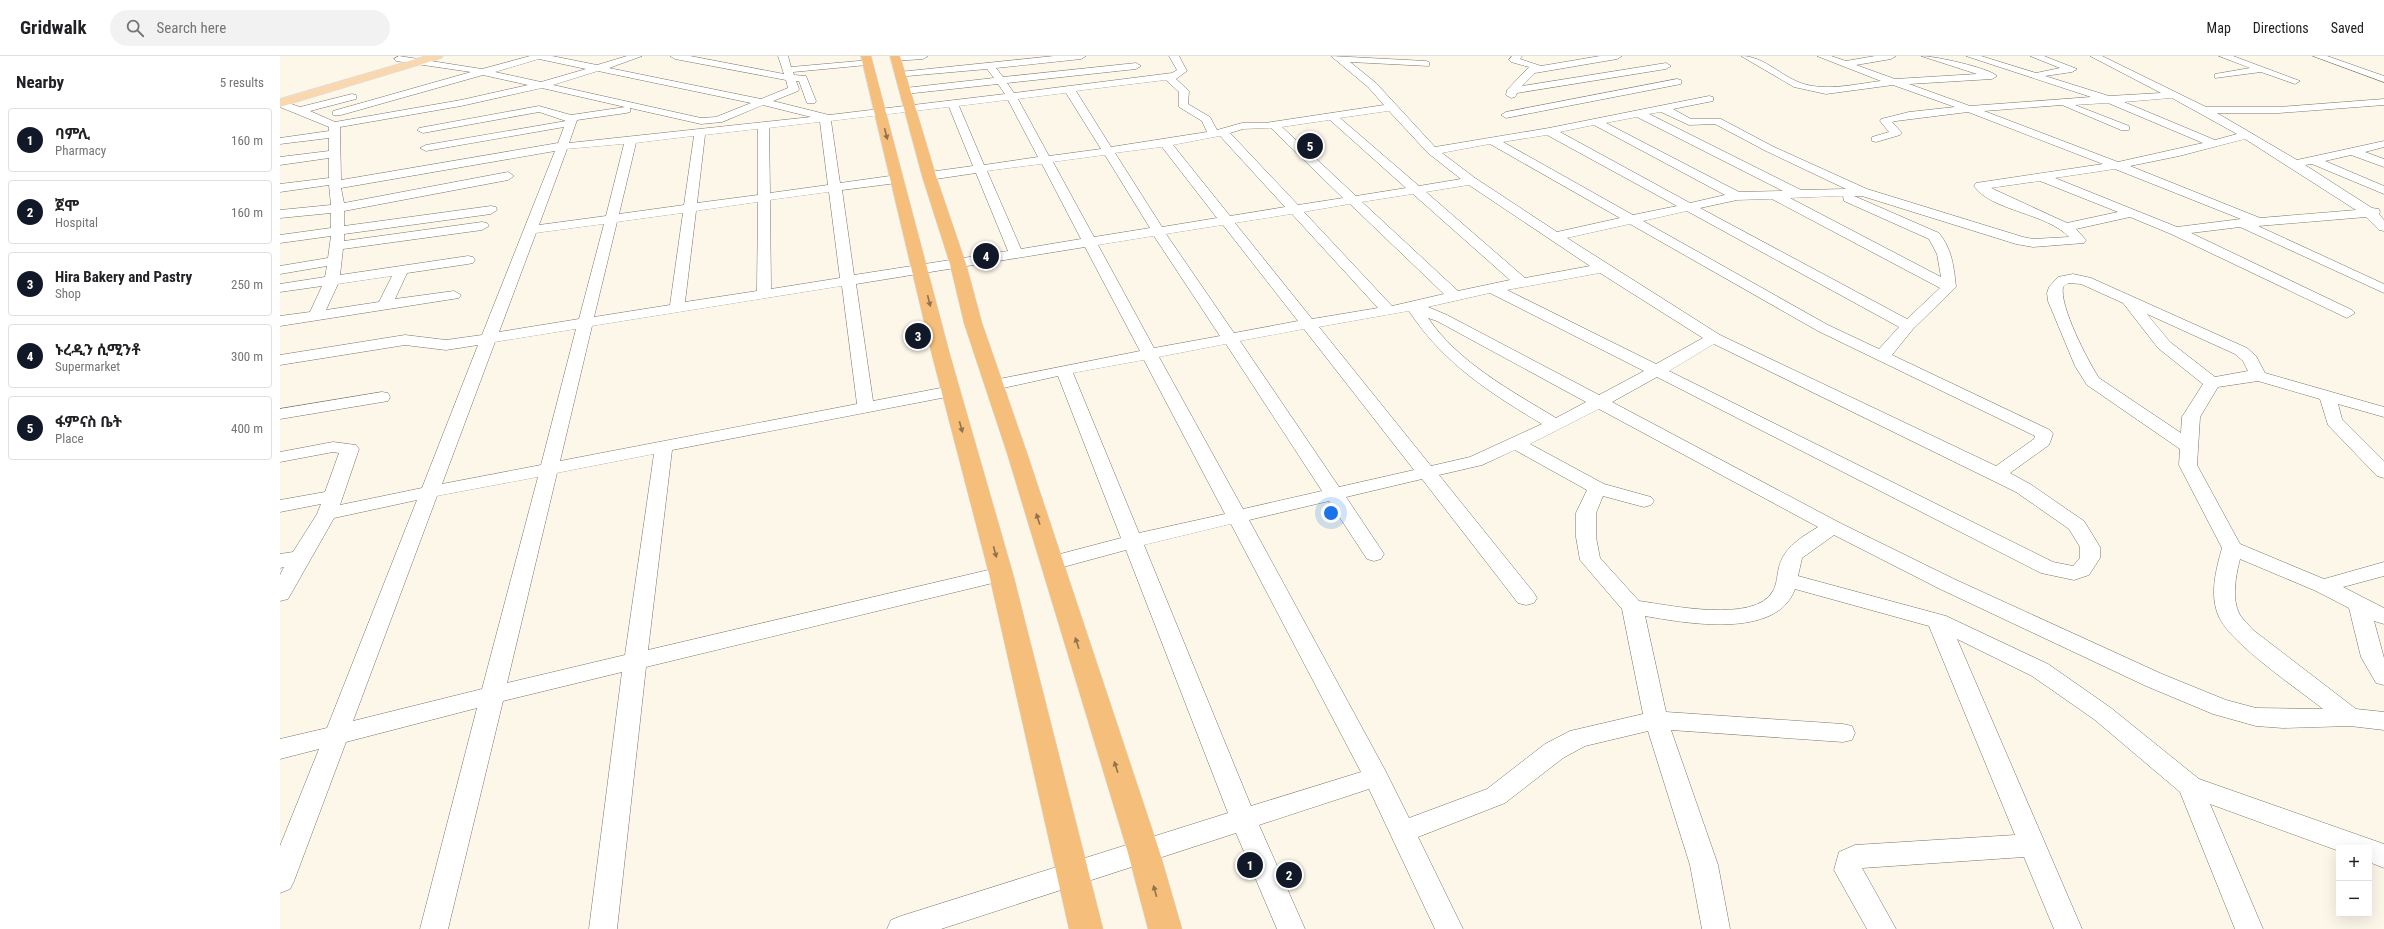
<!DOCTYPE html>
<html lang="en">
<head>
<meta charset="utf-8">
<style>
	body { margin:0; font-family:"Roboto Condensed","Noto Sans Ethiopic",sans-serif; background:#f2f2f2; color:#202124 }
	.controls { position:absolute; right:12px; bottom:12px; display:grid; overflow:hidden; border-radius:4px; box-shadow:0 4px 16px #0002 }
	.controls button { width:36px; height:36px; display:grid; place-items:center; padding:0; border:0; border-bottom:1px solid #e0e0e0; background:#fff; color:#202124; font:20px sans-serif }
	.you { position:absolute; left:1051px; top:457px; width:14px; height:14px; margin:-10px; border:3px solid #fff; border-radius:50%; background:#1a73e8; box-shadow:0 0 0 6px #1a73e833 }
	.badge { display:grid; place-items:center; width:26px; height:26px; border-radius:50%; background:#111827; color:#fff; font-size:13px; font-weight:700 }
	.pin { position:absolute; translate:-50% -50%; border:2px solid #fff; box-shadow:0 1px 4px #0006 }
	.list { margin:0; padding:0; list-style:none }
	h2 { display:flex; justify-content:space-between; align-items:center; height:52px; margin:0; padding:0 16px; font-size:17px }
	h2 small { font-size:13px; font-weight:400; color:#757577 }
	.list li { display:grid; grid-template-columns:26px 1fr auto; gap:12px; align-items:center; box-sizing:border-box; height:64px; margin:0 8px 8px; padding:0 8px; border:1px solid #e0e0e0; border-radius:4px }
	.list b { display:block; font-size:15px; white-space:nowrap }
	.list p { margin:0; font-size:13px; white-space:nowrap; color:#757577 }
	.list em { font-size:13px; font-style:normal; color:#757577 }
	.icon { flex:none; width:22px; height:22px; fill:none; stroke:currentColor; stroke-width:2; stroke-linecap:round; stroke-linejoin:round }
	.map { position:relative; flex:none; width:2104px; height:873px; overflow:hidden }
	header { display:flex; align-items:center; gap:24px; box-sizing:border-box; height:56px; padding:0 20px; background:#fff; border-bottom:1px solid #e0e0e0 }
	header strong { font-size:19px }
	nav { display:flex; gap:22px; margin-inline-start:auto; font-size:14px }
	.search { width:280px; height:36px; background:#f2f2f2; display:flex; align-items:center; gap:10px; box-sizing:border-box; padding:0 14px; border-radius:22px; color:#757577; font-size:15px }
	main { display:flex }
	aside { flex:1; background:#fff }
	.map>svg:first-child { display:block }
	.lines { fill:none; stroke-linecap:round; stroke-linejoin:round }
	.minor-casing { stroke:#7a7569; stroke-width:1 }
	.major-casing { stroke:#d8d8d7; stroke-width:1 }
	.highway-casing { stroke:#d8d8d7; stroke-width:1 }
	.minor { fill:#fff; fill-rule:evenodd }
	.major { fill:#f9d8af; fill-rule:evenodd }
	.highway { fill:#f5be7a; fill-rule:evenodd }
	.oneway { fill:#8f724e }
</style>
</head>
<body>
<header>
<strong>Gridwalk</strong>
<div class="search"><svg class="icon" aria-label="search" viewBox="0 0 24 24"><circle cx="10" cy="10" r="6"/><path d="M15 15l6 6"/></svg>Search here</div>
<nav><a>Map</a><a>Directions</a><a>Saved</a></nav>
</header>
<main>
<aside>
<h2>Nearby<small>5 results</small></h2>
<ul class="list">
<li><span class="badge">1</span><div><b>ባምሊ</b><p>Pharmacy</p></div><em>160 m</em></li>
<li><span class="badge">2</span><div><b>ጀሞ</b><p>Hospital</p></div><em>160 m</em></li>
<li><span class="badge">3</span><div><b>Hira Bakery and Pastry</b><p>Shop</p></div><em>250 m</em></li>
<li><span class="badge">4</span><div><b>ኑረዲን ሲሚንቶ</b><p>Supermarket</p></div><em>300 m</em></li>
<li><span class="badge">5</span><div><b>ፋምናስ ቤት</b><p>Place</p></div><em>400 m</em></li>
</ul>
</aside>
<div class="map">
<svg width="2104" height="873" viewBox="0 0 2104 873">
	<rect width="100%" height="100%" fill="#fcf7e9"/>
	<g class="lines">
		<g class="minor-casing">
			<g id="minor">
				<path d="M119,0L202,13L250,0H272L317,9L347,0H362L329,12L481,43L508,32L506,24L395,3L390,0H410L504,18L498,0H508L511,11L590,4L592,6L587,9L513,16L514,19L526,20L536,45L535,47H527L519,25H516L519,33L518,35L493,45L549,59L725,38L718,28L625,38L620,35L625,32L714,22L707,13L616,21V17L619,16L774,0H806L801,3L716,12L723,21L856,7L861,10L856,13L727,27L734,37L892,17L897,14L889,0H899L907,15L896,23L909,35L908,48L930,61L937,74L962,67H985L1104,49L1088,31L1051,0L1146,5L1149,6V10L1070,6L1096,27L1155,91L1269,72L1429,40L1433,41V45L1393,53L1411,63H1441L1494,91L1587,133L1743,181L1753,183L1789,181C1767,157 1711,155 1694,130L1696,127L1823,108L1688,56L1616,65L1612,66L1622,77L1620,79L1596,86L1592,85V81L1609,76L1600,65L1601,63L1629,56L1675,51L1613,29L1546,38L1514,31L1461,0C1482,0 1498,17 1516,25C1542,37 1574,28 1601,25L1537,0H1551L1566,5L1595,0H1616L1611,3L1576,9L1615,23L1697,18L1641,0C1655,0 1709,12 1717,20L1712,23L1629,28L1690,50L1811,41L1686,0H1701L1756,17L1780,12L1750,0H1764L1797,13L1792,16L1765,20L1829,40L1881,37L1810,0H1822L1926,51H1999L2104,43V49L1999,57H1937L2017,104L2104,85V91L2085,96L2104,103V111L2071,99L2045,105L2104,130V138L2032,108L2025,109L2092,152L2099,153L2100,156L2099,158L2104,164V175L2099,174L2086,161L1978,170L2104,228V237L1960,171L1911,177L2072,254L2075,257L2067,262L1891,178L1850,161L1796,173L1806,184L1804,187L1753,191L1736,188L1582,140H1574L1659,177C1672,193 1674,211 1676,231L1633,273L1612,299L1770,374L1773,378L1769,389L1730,417L1750,428L1804,465L1820,491V502L1809,519L1794,524L1761,517L1377,321L1332,346L1560,467L1674,523L1882,618L1946,644L1976,652L2043,653C2018,633 1951,588 1939,561C1929,539 1936,514 1942,492L1899,409L1900,393L1807,329L1795,310L1768,245L1767,237L1769,231L1778,221L1793,218L1811,222L1967,292L1976,300L1985,317L2104,351V361L2058,348L2062,363L2104,405V422L2097,420L2048,369L2040,343L1978,325L1938,331L1920,361L1917,409L1960,488L2044,523L2104,506V520L2063,531L2104,552V568L2094,565L2104,602V629L2096,627L2081,601L2069,552L2036,535L1960,503C1956,519 1951,543 1960,559C1963,564 1969,569 1973,574L2076,653L2104,656V674L2070,670L2003,672L1976,670L1933,658L1866,630L1660,533L1554,479L1522,502L1518,520L1666,560L1768,608L1831,652L1919,723L2104,788V812L2089,806V792H2059V795L1930,748L1983,873H1955L1900,736L1815,664L1752,620L1677,583L1802,873H1774L1744,801L1582,812L1616,873H1587L1554,814L1559,796L1575,789L1735,779L1649,570L1515,533C1497,584 1405,567 1365,560L1386,656L1563,668L1572,670L1575,677L1572,684L1563,686L1391,674L1438,809L1450,873H1422L1410,809L1368,675L1305,690L1283,702L1225,747L1138,781L1183,873H1155L1089,733L979,769L1025,873H997L956,777L661,873H607L611,864L621,860L948,757L846,494L772,514L765,512L762,507L765,502L841,482L778,320L714,334L708,333L706,329L708,325L714,324L860,295L805,191L576,228L593,345L671,330L677,331L679,335L677,339L392,394L368,594L721,511L728,513L731,518L728,523L721,525L366,611L337,873H309L342,616L223,645L168,873H140L197,652L66,686L14,825L10,833L0,837V790L39,693L0,703V683L47,672L137,444L54,462L8,543L0,545V519L4,511L0,512V498L13,496L37,458L41,448L0,456V444L45,436L59,397L53,396L0,406V396L53,386L76,389L79,393L60,449L142,432L198,289L166,294L125,289L0,309V299L125,279L166,284L202,279L275,95L61,132L64,147L228,116L234,120L228,124L64,155V170L211,150L216,151L217,154L211,158L64,178V185L202,166L207,167L209,170L202,174L63,193L60,219L188,200L193,201L195,204L193,207L188,208L127,217L115,243L174,235L181,239L179,242L0,270V260L30,256L42,230L0,236V228L45,221L47,210L0,218V210L48,202L51,180L0,187V179L51,172V157L0,162V154L51,149L49,129L0,136V128L49,122V102L0,109V101L49,95V82L0,88V82L49,75V71L0,51V44L20,51L72,38L76,39V43L30,55L55,66L181,44L248,29L203,19L61,59H53V55L191,16L116,5L114,3ZM259,3L306,13L261,26L215,16ZM318,15L471,47L436,61L421,62L273,29ZM886,24L899,36V51L922,65L927,76L831,91L796,35ZM262,32L345,51L291,59L259,50L139,72L137,74L143,77L259,56L286,65L146,89L140,92L146,95L284,71L278,87L61,124L60,71L181,50ZM786,37L821,93L769,100L738,43ZM1892,42L1957,78L1935,84L1844,46ZM728,44L758,101L704,109L679,50ZM1828,47L1923,87L1838,106L1704,55L1782,49L1841,74H1849V70L1795,49ZM483,49L531,61L289,87L297,64L346,57L350,56V52L421,68L442,66ZM669,51L693,110L649,116L643,120L649,124L696,117L728,195L574,219L562,134L617,127L623,123L617,119L560,127L551,65ZM1109,55L1148,97L1181,123L1139,130L1060,62ZM1381,56L1409,69L1435,68L1486,95L1566,133L1521,134L1369,58ZM1357,61L1503,135L1459,136L1326,67ZM1050,64L1126,132L1076,140L1002,71ZM540,66L548,129L490,137L489,72ZM1314,69L1445,139L1410,147L1280,76ZM991,72L1063,142L1018,149L950,77L963,73ZM478,73V139L417,147L425,79ZM1267,79L1397,150L1353,159L1223,86ZM414,80L404,149L339,158L356,87ZM940,80L1005,151L950,160L893,89ZM1965,83L2076,154L1980,162L1850,110L1899,100ZM344,88L326,160L259,169L287,93ZM1210,88L1340,162L1277,176L1195,122L1162,97ZM882,91L937,162L882,171L835,97ZM825,99L870,172L814,181L773,106ZM762,108L801,183L741,193L707,115ZM1835,113L1961,163L1897,171L1775,122ZM1760,125L1838,156L1787,167L1711,132ZM1189,129L1310,210L1245,222L1146,136ZM549,136L560,222L491,233L490,144ZM1133,138L1230,224L1178,235L1082,146ZM1563,140L1564,145L1649,183L1657,198L1661,221L1510,142ZM1492,143L1660,232L1627,263L1420,152L1457,144ZM478,146L477,235L405,246L416,155ZM1070,148L1164,238L1112,250L1024,156ZM1407,155L1619,271L1599,293L1548,269L1363,165ZM403,157L390,249L314,261L337,166ZM1012,158L1098,252L1032,263L955,167ZM324,168L299,263L219,276L256,177ZM1350,168L1538,275L1755,380L1754,383L1716,410L1440,279L1287,182ZM943,169L1018,265L954,277L886,178ZM874,180L940,280L874,292L818,189ZM1320,217L1423,282L1376,308L1227,234ZM112,220L99,246L46,254L58,228ZM1788,227L1801,228L1843,247L1878,292L1923,328L1902,361L1901,377L1819,322C1808,305 1779,250 1783,231ZM562,230L577,348L280,405L312,270ZM1210,237L1364,315L1319,339L1167,259L1148,251ZM1129,255C1163,307 1210,337 1262,368L1190,401L1151,410L1039,271ZM1867,258L1955,298L1963,305L1968,315L1935,321L1890,286ZM1148,262L1157,265L1306,346L1276,362C1230,334 1179,307 1148,262ZM296,273L261,409L162,428L215,286ZM1024,273L1134,414L1059,431L960,285ZM946,288L1042,435L963,453L879,301ZM1434,288L1736,436L1789,473L1800,491V502L1793,510L1773,506L1389,315ZM864,304L945,458L859,477L793,317ZM1319,353L1538,471C1522,481 1504,491 1499,511C1497,519 1497,528 1493,535C1475,568 1389,549 1359,545L1320,502L1316,481V457L1323,440L1364,451L1371,449L1374,445L1371,441L1324,428L1250,388ZM1235,394L1307,434L1296,457V481L1300,504L1342,553L1363,658L1290,675L1265,688L1207,733L1129,762L1105,714L969,464L1049,445L1087,503L1094,505L1101,503L1104,498L1066,441L1142,423L1238,547L1246,549L1254,547L1257,542L1254,537L1159,419L1202,409ZM374,398L345,599L227,627L277,417ZM258,421L202,633L73,665L157,440ZM951,468L1081,716L971,750L864,489Z"/>
				<path d="M617,0H648L643,3L613,5V1Z"/>
				<path d="M1232,0H1242L1240,3L1261,10L1320,0H1342L1337,3L1255,17L1242,30L1386,7L1391,10L1386,13L1237,37L1235,41L1231,42L1226,39L1227,34L1249,11L1231,6L1229,4Z"/>
				<path d="M1939,0H1953L2020,25L2015,28L1981,16L1935,22V18L1970,12Z"/>
				<path d="M2033,0H2047L2104,20V26Z"/>
				<path d="M1397,23L1401,24V28L1226,62L1221,59L1226,56Z"/>
				<path d="M102,336L108,337L110,341L108,345L0,363V353Z"/>
			</g>
		</g>
		<g class="major-casing">
			<path id="major" d="M146,0H163L162,2L0,51V43Z"/>
		</g>
		<g class="highway-casing">
			<g id="highway">
				<path d="M581,0H591L670,299L733,518L823,873H789L709,518L652,299Z"/>
				<path d="M610,0H620L656,120L686,208L702,267L747,397L880,797L902,873H868L848,797L727,397L684,267L670,208L642,120Z"/>
			</g>
		</g>
		<use href="#minor" class="minor"/>
		<use href="#major" class="major"/>
		<use href="#highway" class="highway"/>
	</g>
	<defs><path id="oneway-solid" d="M-6-.8H1V-3.2L6.5 0L1 3.2V.8H-6Z"/></defs>
	<g class="oneway">
		<use href="#oneway-solid" transform="translate(606 78) rotate(76)"/>
		<use href="#oneway-solid" transform="translate(649 245) rotate(76)"/>
		<use href="#oneway-solid" transform="translate(681 371) rotate(74)"/>
		<use href="#oneway-solid" transform="translate(758 463) rotate(-108)"/>
		<use href="#oneway-solid" transform="translate(715 496) rotate(75)"/>
		<use href="#oneway-solid" transform="translate(797 587) rotate(-108)"/>
		<use href="#oneway-solid" transform="translate(836 711) rotate(-108)"/>
		<use href="#oneway-solid" transform="translate(875 835) rotate(-105)"/>
	</g>
</svg>
<div class="controls">
<button>+</button>
<button>−</button>
</div>
<div class="you"></div>
<div class="pin badge" style="left:970px;top:809px">1</div>
<div class="pin badge" style="left:1009px;top:819px">2</div>
<div class="pin badge" style="left:638px;top:280px">3</div>
<div class="pin badge" style="left:706px;top:200px">4</div>
<div class="pin badge" style="left:1030px;top:90px">5</div>
</div>
</main>
</body>
</html>
